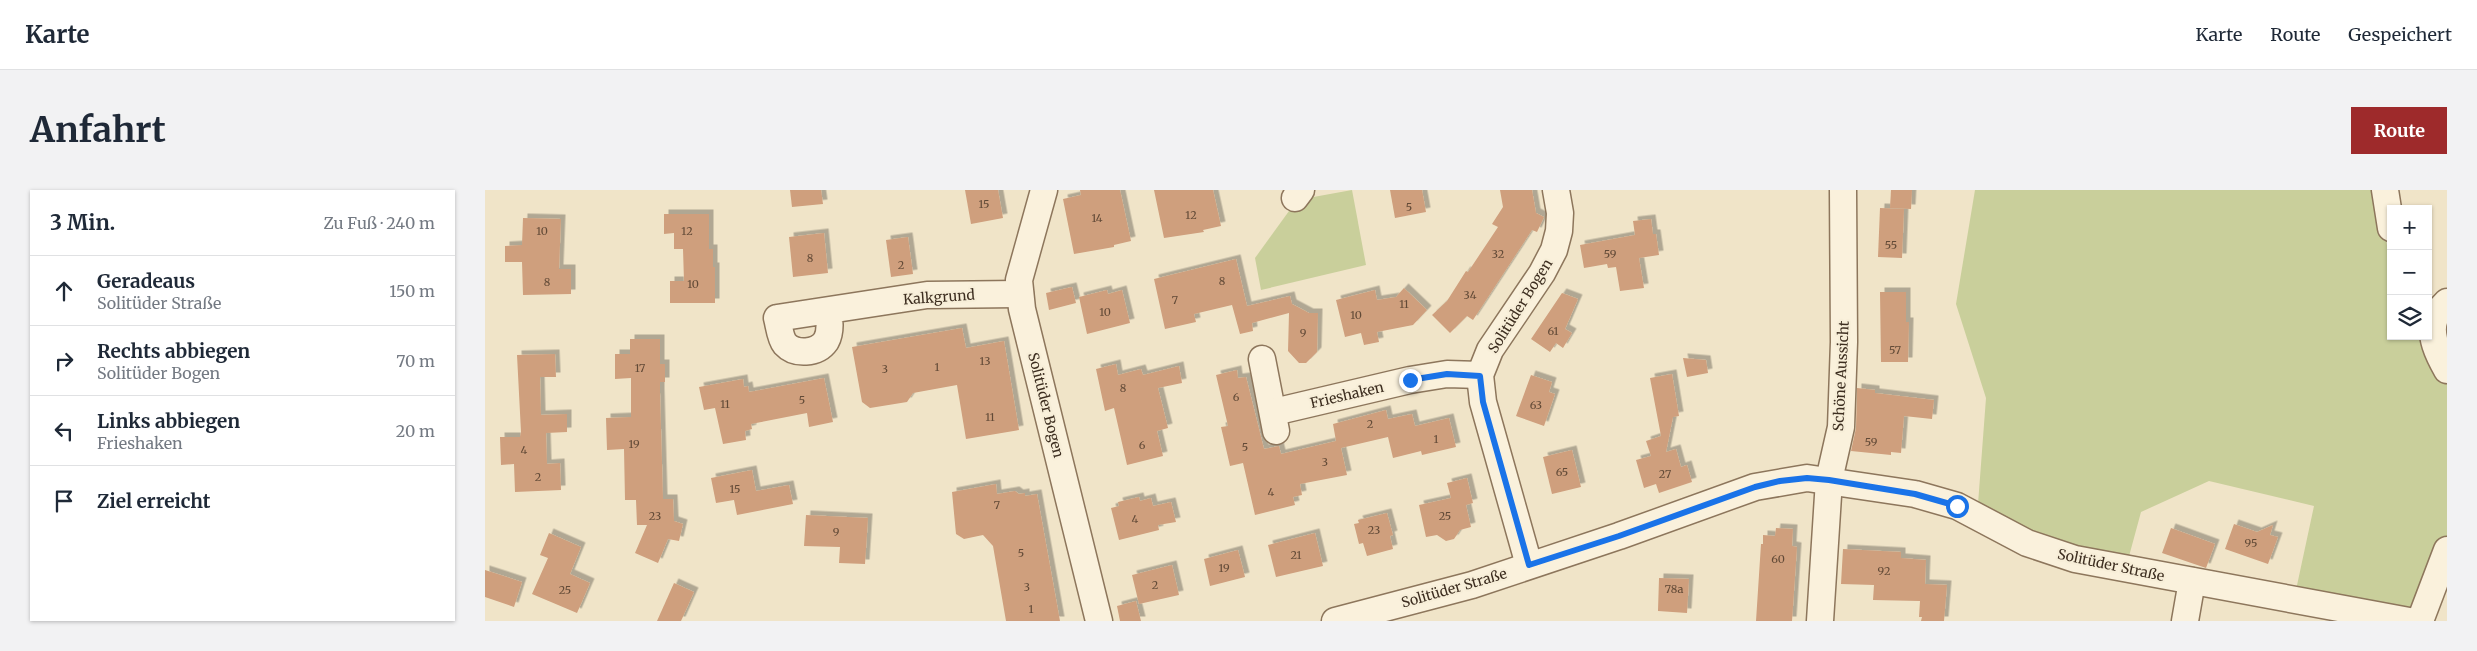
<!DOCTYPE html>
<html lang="de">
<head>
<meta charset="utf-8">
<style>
	body { margin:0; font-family:Merriweather,serif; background:#f2f2f3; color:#1f2937 }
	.controls { position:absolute; right:15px; top:15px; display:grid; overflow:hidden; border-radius:0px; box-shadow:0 1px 4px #0004 }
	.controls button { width:45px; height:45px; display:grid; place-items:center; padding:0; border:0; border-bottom:1px solid #e0e1e3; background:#fff; color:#1f2937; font:25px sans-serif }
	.stop { position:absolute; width:15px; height:15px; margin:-11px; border:4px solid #1a73e8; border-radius:50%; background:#fff }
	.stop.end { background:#1a73e8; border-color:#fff; box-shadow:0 1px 5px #0008 }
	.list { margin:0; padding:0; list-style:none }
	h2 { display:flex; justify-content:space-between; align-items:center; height:65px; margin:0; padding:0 20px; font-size:21px }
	h2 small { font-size:16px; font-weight:400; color:#747a83 }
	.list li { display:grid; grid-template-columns:32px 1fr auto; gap:15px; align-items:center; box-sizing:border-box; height:70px; padding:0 20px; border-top:1px solid #e0e1e3 }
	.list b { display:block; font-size:19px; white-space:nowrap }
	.list p { margin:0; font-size:16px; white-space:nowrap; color:#747a83 }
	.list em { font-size:16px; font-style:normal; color:#747a83 }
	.icon { flex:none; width:28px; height:28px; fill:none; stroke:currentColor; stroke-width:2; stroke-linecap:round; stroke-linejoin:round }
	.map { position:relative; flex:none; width:1962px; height:431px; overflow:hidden; border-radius:0px }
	header { display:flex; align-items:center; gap:30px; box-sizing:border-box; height:70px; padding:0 25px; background:#fff; border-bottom:1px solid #e0e1e3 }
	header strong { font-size:24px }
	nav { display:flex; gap:28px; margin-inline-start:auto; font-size:18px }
	.intro { display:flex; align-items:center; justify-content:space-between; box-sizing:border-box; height:120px; padding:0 30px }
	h1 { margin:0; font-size:35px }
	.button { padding:12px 22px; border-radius:0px; background:#9e2a2b; color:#fff; font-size:18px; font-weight:700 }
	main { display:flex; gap:30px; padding:0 30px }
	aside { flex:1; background:#fff; border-radius:0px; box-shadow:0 1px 4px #0004 }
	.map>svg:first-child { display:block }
	.green { fill:#c9cf9b }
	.building { fill:#cf9f7d; filter:url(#shadow) }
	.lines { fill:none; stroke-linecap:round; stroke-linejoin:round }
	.minor-casing { stroke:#8d765c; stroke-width:29 }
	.minor { stroke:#faf1dc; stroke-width:26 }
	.route { stroke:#1a73e8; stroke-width:6 }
	.labels { text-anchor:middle; stroke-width:4.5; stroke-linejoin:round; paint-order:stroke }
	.number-label { font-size:11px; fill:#624a37 }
	.street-label { font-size:14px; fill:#3d2e20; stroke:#f7eed8 }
</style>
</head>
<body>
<header>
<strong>Karte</strong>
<nav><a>Karte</a><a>Route</a><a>Gespeichert</a></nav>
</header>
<div class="intro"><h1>Anfahrt</h1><a class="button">Route</a></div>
<main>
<aside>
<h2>3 Min.<small>Zu Fuß · 240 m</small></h2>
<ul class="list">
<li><svg class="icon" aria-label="ahead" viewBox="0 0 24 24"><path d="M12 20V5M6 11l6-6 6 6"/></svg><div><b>Geradeaus</b><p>Solitüder Straße</p></div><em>150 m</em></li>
<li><svg class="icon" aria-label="right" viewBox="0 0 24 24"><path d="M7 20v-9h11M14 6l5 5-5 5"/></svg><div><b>Rechts abbiegen</b><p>Solitüder Bogen</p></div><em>70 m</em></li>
<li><svg class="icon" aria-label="left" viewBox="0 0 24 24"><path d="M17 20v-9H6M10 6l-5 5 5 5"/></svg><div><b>Links abbiegen</b><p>Frieshaken</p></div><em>20 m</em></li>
<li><svg class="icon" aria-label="arrive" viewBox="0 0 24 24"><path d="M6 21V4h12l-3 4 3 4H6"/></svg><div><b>Ziel erreicht</b></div></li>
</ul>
</aside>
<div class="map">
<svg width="1962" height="431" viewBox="0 0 1962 431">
	<defs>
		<filter id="shadow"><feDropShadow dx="4.5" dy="-4.5" stdDeviation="0" flood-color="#0004"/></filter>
	</defs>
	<rect width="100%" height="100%" fill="#f0e4c8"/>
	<g class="green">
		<path d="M867,0L881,75L776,100L770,68L812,10Z"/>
		<path d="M1490,0H1894L1906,83V146H1943L1962,128V366L1951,361L1922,423L1811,400L1829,316L1724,291L1656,322L1643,370L1552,348L1493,314L1501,208L1471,114Z"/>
	</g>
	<g class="building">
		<path d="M305,0H336L338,14L307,17Z"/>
		<path d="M480,0H513L518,28L486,34Z"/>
		<path d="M595,0H635L646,51L629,55V57L589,64L578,9L596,5Z"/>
		<path d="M669,0H728L736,36L718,40L719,42L679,48Z"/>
		<path d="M905,0H937L941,22L910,28Z"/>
		<path d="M1015,0H1047L1051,23L1059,27L1052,42L1047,40L988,130L982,126L965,143L947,125L962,111L981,81L983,82L1013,37L1007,34L1018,17Z"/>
		<path d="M1406,0H1427L1426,19L1405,18Z"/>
		<path d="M1395,18L1419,19L1417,68L1393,67Z"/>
		<path d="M179,24H224V59H228V77H230V113H185V91H199L198,59H189V43L179,44Z"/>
		<path d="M38,28L76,29L74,79H86V104L38,105L37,72H20V56L37,55Z"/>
		<path d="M1166,29L1168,44H1171L1174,65L1154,68L1159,98L1135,101L1131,77L1123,78L1122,74L1099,78L1095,55L1150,45L1148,31Z"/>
		<path d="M339,43L343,83L308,87L304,47Z"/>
		<path d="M423,47L428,84L406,87L401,50Z"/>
		<path d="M751,69L762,116L805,106L807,114L824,123H833L832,162L821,173H814L803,161L804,123L767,133L768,141L755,144L747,115L709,124L711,132L680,139L669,89Z"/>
		<path d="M587,97L591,113L564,120L561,103Z"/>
		<path d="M919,98L942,120L928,135L892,142L894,152L879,155L876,143L860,147L851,110L890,100L892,110L911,107Z"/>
		<path d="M622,100L623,104L637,100L645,133L602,144L594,107Z"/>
		<path d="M1395,102H1421V132H1424L1423,172H1396Z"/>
		<path d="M1077,103L1093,109L1080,139L1087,143L1078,158L1071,153L1065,162L1046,149Z"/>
		<path d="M477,138L481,158L519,151L534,240L481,249L472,195L428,203L422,212L385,218L377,212L367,157Z"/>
		<path d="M145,149H175V174H180V192H175V203L178,309H188L189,331L198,334L194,351L183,349L173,373L150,363L162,335H152L151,310H140L139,259L122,260L121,228L146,227V188L130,189V164H145Z"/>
		<path d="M70,164L71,187H55L56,225L82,224V242L61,243L62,274L75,273L76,300L30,302L29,274L16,275L15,247H35L36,242L32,165Z"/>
		<path d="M1198,168L1221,170L1223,183L1202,187Z"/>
		<path d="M631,174L633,185L656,179L658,185L694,176L697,193L673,198L683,238L672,241L678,266L642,275L629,218L620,221L611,179Z"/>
		<path d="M752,180L753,188L761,187L779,259L794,256L796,264L851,251L848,234L901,220L903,229L927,224L930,236L964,228L971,257L937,265L936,261L908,268L903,247L856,258L862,285L815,294L817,305L808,307L810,315L770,325L758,273L745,276L736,237L743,236L731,185Z"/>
		<path d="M1187,184L1194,226L1188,227L1181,262L1191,259L1196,277L1202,275L1207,292L1174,303L1171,294L1159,298L1151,270L1166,266L1161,251L1176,246L1165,188Z"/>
		<path d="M1046,185L1067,192L1064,202L1070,204L1059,236L1031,226Z"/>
		<path d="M339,188L348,232L324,237L322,223L266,234L267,239L260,241L261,250L238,254L230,218L219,220L214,197L258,189L259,197L263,196L264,202Z"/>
		<path d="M1372,198L1390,200V203L1449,210L1447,229L1419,226L1416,263L1406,262V265L1366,261L1371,238Z"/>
		<path d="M1087,260L1096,297L1067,304L1058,267Z"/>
		<path d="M267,280L271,301L304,295L308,314L252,325L249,310L231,313L226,288Z"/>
		<path d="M982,288L988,313L981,315L986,337L975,340L969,349L961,351L952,345L941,347L934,315L966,308L962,293Z"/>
		<path d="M511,294L512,304L530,301L534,304L540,303V306L552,304L575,431H521L508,356L498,345L479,349L471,344L467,302Z"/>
		<path d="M654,307L655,311L666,308L668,316L686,312L691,332L673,335L674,340L634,350L626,318L634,316L633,312Z"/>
		<path d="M902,323L908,345L905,346L908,359L882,366L878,353L874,354L869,334L874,333L873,330Z"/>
		<path d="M321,325L383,328L380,374L354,373L355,357L319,356Z"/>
		<path d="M1749,334L1772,342L1788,335L1785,345L1793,347L1783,374L1740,359Z"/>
		<path d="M1291,338L1308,339L1307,356L1312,357L1307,431H1271L1276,354H1278V345L1290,346Z"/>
		<path d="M1686,338L1730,354L1721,378L1677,363Z"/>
		<path d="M64,343L96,357L85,384L105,393L92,423L47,404L63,368L55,365Z"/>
		<path d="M830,343L838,376L791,387L783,355Z"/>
		<path d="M1358,359L1416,362V368L1441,370L1440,394L1462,395L1459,431H1436L1437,427H1434L1435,411L1388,410L1389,395L1356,394Z"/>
		<path d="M753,360L760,387L725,396L719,369Z"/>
		<path d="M687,375L694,405L654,414L647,385Z"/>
		<path d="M0,380L37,392L29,417L0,407Z"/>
		<path d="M1174,388L1204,389L1202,423L1173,421Z"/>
		<path d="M189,393L209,402L196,431H172Z"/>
		<path d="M651,411L656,431H635L632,416Z"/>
	</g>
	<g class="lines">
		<g class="minor-casing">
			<g id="minor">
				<path d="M559,0L534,90L537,119L614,431"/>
				<path d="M1900,0L1906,38"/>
				<path d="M810,8L816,0"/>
				<path d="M1962,112C1958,116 1952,122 1950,128C1943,145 1954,166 1962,180"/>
				<path d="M343,121C345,131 346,142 341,151C332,164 310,165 300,154C295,148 294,135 292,128L442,105L535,104"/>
				<path d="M777,169L791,241"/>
				<path d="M789,222L925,190L962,184L995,185"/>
				<path d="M1044,375L998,212L995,185L1005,160L1057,83L1069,60L1074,41L1075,23L1071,0"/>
				<path d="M850,431L987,395L1134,346L1270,297L1322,288L1430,304L1472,316L1542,353L1590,369L1924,431"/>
				<path d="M1335,431L1344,290L1356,237L1359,152L1358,0"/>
				<path d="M1700,431L1707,391"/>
				<path d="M1935,431L1962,360"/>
			</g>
		</g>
		<use href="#minor" class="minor"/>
	</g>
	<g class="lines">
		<path class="route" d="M925,190L962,184L995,186L998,212L1044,375L1134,346L1270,297L1295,291L1322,288L1344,290L1430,304L1472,316"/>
	</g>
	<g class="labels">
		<g class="number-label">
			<text x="499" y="18">15</text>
			<text x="924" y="21">5</text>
			<text x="706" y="29">12</text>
			<text x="612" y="32">14</text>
			<text x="57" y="45">10</text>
			<text x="202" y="45">12</text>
			<text x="1406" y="59">55</text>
			<text x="1013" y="68">32</text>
			<text x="1125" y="68">59</text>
			<text x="325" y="72">8</text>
			<text x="416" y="79">2</text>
			<text x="737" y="95">8</text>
			<text x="62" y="96">8</text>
			<text x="208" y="98">10</text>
			<text x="985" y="109">34</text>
			<text x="690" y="114">7</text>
			<text x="919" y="118">11</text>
			<text x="620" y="126">10</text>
			<text x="871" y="129">10</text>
			<text x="1068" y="145">61</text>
			<text x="818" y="147">9</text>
			<text x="1410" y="164">57</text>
			<text x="500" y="175">13</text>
			<text x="452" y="181">1</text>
			<text x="155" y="182">17</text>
			<text x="400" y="183">3</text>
			<text x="638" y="202">8</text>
			<text x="751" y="211">6</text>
			<text x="317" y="214">5</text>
			<text x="240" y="218">11</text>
			<text x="1051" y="219">63</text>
			<text x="505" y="231">11</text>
			<text x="885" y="238">2</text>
			<text x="951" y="253">1</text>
			<text x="1386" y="256">59</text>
			<text x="149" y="258">19</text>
			<text x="657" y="259">6</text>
			<text x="760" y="261">5</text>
			<text x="39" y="264">4</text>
			<text x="840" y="276">3</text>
			<text x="1077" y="286">65</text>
			<text x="1180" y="288">27</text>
			<text x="53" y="291">2</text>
			<text x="250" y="303">15</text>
			<text x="786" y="306">4</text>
			<text x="512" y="319">7</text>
			<text x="170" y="330">23</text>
			<text x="960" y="330">25</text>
			<text x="650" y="333">4</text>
			<text x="889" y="344">23</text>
			<text x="351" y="346">9</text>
			<text x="1766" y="357">95</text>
			<text x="536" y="367">5</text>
			<text x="811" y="369">21</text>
			<text x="1293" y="373">60</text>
			<text x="739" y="382">19</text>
			<text x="1399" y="385">92</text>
			<text x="670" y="399">2</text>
			<text x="542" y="401">3</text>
			<text x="1189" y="403">78a</text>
			<text x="80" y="404">25</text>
			<text x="546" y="423">1</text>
		</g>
		<g class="street-label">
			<text transform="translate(454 107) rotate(-4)" y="5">Kalkgrund</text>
			<text transform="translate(1035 116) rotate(-58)" y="5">Solitüder Bogen</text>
			<text transform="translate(1356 186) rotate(-87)" y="5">Schöne Aussicht</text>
			<text transform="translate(862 205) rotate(-13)" y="5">Frieshaken</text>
			<text transform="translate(561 215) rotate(76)" y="5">Solitüder Bogen</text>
			<text transform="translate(1626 375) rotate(12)" y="5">Solitüder Straße</text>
			<text transform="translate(969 398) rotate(-16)" y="5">Solitüder Straße</text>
		</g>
	</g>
</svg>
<div class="controls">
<button>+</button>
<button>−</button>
<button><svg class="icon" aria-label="layers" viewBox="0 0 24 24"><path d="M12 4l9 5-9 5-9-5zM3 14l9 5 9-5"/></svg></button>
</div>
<div class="stop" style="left:1472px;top:316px"></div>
<div class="stop end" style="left:925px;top:190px"></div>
</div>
</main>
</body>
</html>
